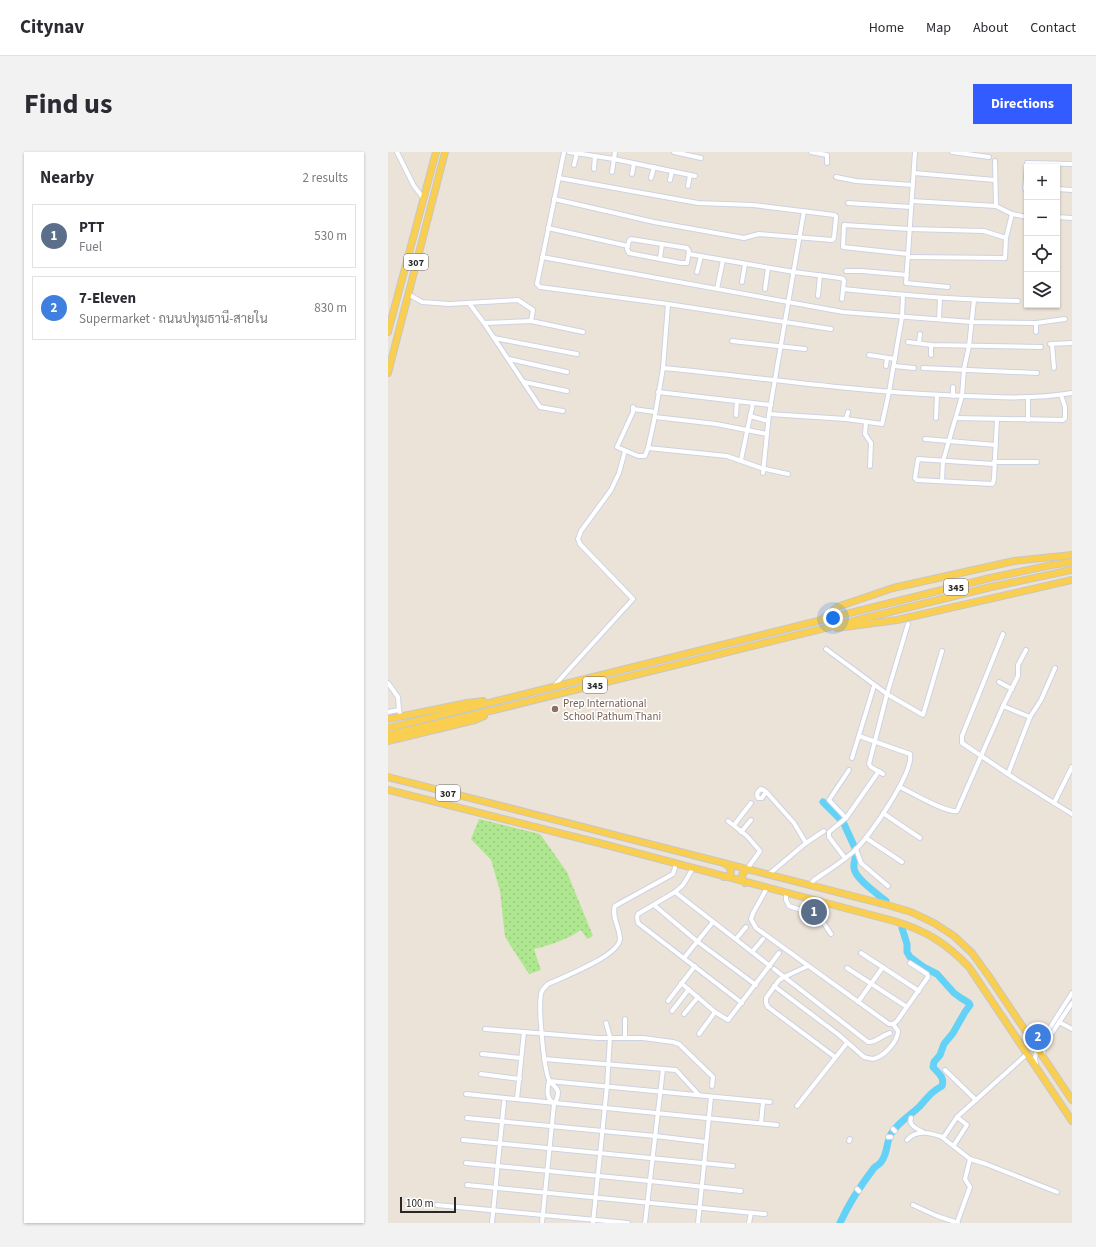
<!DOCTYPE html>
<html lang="en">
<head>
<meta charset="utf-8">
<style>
	body { margin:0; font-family:"Source Sans 3",Sarabun,sans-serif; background:#f2f2f3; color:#2b2b33 }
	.controls { position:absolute; right:12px; top:12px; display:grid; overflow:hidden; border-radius:0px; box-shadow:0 1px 3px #0004 }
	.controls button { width:36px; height:36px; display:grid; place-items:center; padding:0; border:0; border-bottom:1px solid #e1e1e2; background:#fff; color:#2b2b33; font:20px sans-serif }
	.scale { position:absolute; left:12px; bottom:10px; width:56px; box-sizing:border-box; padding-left:4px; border:2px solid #282828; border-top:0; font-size:11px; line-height:14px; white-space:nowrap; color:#282828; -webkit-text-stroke:3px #fff; paint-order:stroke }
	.you { position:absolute; left:445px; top:466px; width:14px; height:14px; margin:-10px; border:3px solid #fff; border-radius:50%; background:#1a73e8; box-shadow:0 0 0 6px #1a73e833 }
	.badge { display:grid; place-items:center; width:26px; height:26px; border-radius:50%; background:#325cff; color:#fff; font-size:13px; font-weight:700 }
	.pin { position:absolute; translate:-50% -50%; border:2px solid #fff; box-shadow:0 1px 4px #0006 }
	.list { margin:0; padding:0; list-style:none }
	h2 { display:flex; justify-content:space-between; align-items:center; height:52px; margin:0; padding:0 16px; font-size:17px }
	h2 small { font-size:13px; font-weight:400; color:#7c7c81 }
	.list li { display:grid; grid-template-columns:26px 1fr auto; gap:12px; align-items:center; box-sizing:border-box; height:64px; margin:0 8px 8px; padding:0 8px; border:1px solid #e1e1e2; border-radius:0px }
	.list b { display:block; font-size:15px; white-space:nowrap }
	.list p { margin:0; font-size:13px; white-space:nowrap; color:#7c7c81 }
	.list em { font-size:13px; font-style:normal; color:#7c7c81 }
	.icon { flex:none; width:22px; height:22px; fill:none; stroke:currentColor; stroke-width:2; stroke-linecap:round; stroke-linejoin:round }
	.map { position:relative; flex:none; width:684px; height:1071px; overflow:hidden; border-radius:0px }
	header { display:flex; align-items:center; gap:24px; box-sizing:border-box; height:56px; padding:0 20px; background:#fff; border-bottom:1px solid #e1e1e2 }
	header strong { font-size:19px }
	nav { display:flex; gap:22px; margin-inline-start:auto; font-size:14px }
	.intro { display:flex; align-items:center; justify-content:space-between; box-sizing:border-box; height:96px; padding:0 24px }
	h1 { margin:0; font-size:28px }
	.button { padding:10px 18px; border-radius:0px; background:#325cff; color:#fff; font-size:14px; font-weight:700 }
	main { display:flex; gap:24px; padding:0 24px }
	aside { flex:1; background:#fff; border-radius:0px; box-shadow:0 1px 3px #0004 }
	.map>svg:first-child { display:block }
	.grass { fill:url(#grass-dots) }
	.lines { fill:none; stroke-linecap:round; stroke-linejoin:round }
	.river { stroke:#63d2f6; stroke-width:7 }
	.street-casing { stroke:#cdd2e3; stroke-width:6 }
	.primary-casing { stroke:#c7c7c7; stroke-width:8 }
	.street { stroke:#fff; stroke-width:4 }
	.primary { stroke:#facf4f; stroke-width:6 }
	.education-dot { fill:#8d6e63; stroke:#fff; stroke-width:1.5 }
	.labels { text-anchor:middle; stroke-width:3; stroke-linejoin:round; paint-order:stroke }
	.shield { fill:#fff; stroke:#686868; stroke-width:1 }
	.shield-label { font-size:10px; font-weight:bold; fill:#282828 }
	.education-label { font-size:11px; fill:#785e54; stroke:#fff; text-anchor:start }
</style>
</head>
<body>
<header>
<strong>Citynav</strong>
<nav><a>Home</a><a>Map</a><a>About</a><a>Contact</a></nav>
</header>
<div class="intro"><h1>Find us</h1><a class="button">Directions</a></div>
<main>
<aside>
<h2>Nearby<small>2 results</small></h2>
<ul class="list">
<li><span class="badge" style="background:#5c6f8a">1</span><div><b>PTT</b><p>Fuel</p></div><em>530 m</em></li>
<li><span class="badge" style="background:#3f7fe0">2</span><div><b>7-Eleven</b><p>Supermarket · ถนนปทุมธานี-สายใน</p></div><em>830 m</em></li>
</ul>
</aside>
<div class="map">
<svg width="684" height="1071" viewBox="0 0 684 1071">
	<defs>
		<pattern id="grass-dots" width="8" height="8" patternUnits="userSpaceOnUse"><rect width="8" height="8" fill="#afe790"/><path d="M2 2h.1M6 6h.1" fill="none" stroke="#97c67c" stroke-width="1.8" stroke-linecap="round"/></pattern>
	</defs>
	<rect width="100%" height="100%" fill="#ece3d8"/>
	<path class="grass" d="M91,667L152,682L179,720L205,784L199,787L193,778C178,788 163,793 146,797L153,818L141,822L117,785L112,739L103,708L83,687Z"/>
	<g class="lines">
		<g class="river">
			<path d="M435,650L453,668"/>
			<path d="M456,672L467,696"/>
			<path d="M468,700C468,706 465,711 466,716C467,727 490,742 498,749"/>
			<path d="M452,1071C461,1051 473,1033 486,1016C488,1014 491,1013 493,1010C500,1002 498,990 503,982C510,970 523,963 532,954C540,945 543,940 554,934C557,925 550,921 545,915L546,910L552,903L556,892L565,881L577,860L582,853L581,851L573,846L566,841L549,822L537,816L522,805L519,800V792L514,776"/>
		</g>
		<g class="street-casing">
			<g id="street">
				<path d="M9,0L26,34L36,47"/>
				<path d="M176,0L149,132L152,135L280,152L443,177"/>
				<path d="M181,0L226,7L307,24"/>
				<path d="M286,0L313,6"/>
				<path d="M423,0L439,3V11"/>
				<path d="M527,0L518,131L560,135"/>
				<path d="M564,0L601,5"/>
				<path d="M607,9L608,54"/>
				<path d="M186,13L189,1"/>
				<path d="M639,15V11L684,12"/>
				<path d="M639,16L637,37H639"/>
				<path d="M206,17L207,4"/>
				<path d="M224,20L227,0"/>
				<path d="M526,21L607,28"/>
				<path d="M244,22L246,11"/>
				<path d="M448,25L468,29L525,33"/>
				<path d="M263,26L266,15"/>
				<path d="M282,28L284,19"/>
				<path d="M300,34L302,23"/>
				<path d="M669,37L684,38"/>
				<path d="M166,47L266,70L356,86L371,82L444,88L446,86L448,66V64L446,63L365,53L310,51L171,26"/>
				<path d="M524,49L608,54L624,62L639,65"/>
				<path d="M460,51L523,55"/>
				<path d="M669,65L684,66"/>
				<path d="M160,76L240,94"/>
				<path d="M243,87L299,96L301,99L299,111H293L241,101L239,97L241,89Z"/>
				<path d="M301,102L406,120L452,126L455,127L456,129L454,147"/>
				<path d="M520,102L455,95L456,73L522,77L596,79L618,86"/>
				<path d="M154,105L455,160L584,170L648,171L677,167"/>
				<path d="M520,105L617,106L618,86L624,62"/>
				<path d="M272,107L274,92"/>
				<path d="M458,119H474L519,123"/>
				<path d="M309,120L313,104"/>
				<path d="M354,130L357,112"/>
				<path d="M329,137L335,108"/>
				<path d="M377,137L380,116"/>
				<path d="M455,137C513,143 571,148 630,149"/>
				<path d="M20,142L34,150L61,152L130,148L145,158L143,169"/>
				<path d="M430,144L432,123"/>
				<path d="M81,151L96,171L152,255L175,259"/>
				<path d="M551,166L552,146"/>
				<path d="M96,171L143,169L195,180"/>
				<path d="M648,180V171"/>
				<path d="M106,186L189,202"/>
				<path d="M344,189L417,197"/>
				<path d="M520,190L543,193L653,195"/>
				<path d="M531,191L532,182"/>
				<path d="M662,192L684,191"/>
				<path d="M664,192L666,216"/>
				<path d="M481,203L507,207"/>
				<path d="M543,203V193"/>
				<path d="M121,207L179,220"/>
				<path d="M498,214L499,206"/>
				<path d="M506,214L526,216"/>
				<path d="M275,216C369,225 462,239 556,243C599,245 642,248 684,241"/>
				<path d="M535,216L649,221"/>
				<path d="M136,230L179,239"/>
				<path d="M270,240L383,253"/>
				<path d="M565,244V235"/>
				<path d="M640,245V268"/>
				<path d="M245,255V260L229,295L250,304H257L260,296L266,269L275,216L280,152"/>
				<path d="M245,257L267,260"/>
				<path d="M381,262L458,267L494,272L501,240L514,165L515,143"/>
				<path d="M348,263L349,249"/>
				<path d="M362,264L380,269"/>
				<path d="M267,265L328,272L379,282"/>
				<path d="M548,266L549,243"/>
				<path d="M568,266L675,268L677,266V255L673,243"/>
				<path d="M458,267L460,260"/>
				<path d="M478,270L477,282L483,291L482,314"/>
				<path d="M537,287L608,293"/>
				<path d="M260,296L339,304L373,316L400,322"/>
				<path d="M353,308L365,251"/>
				<path d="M606,310H649"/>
				<path d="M606,312L530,307L527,326L529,328L604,332L605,331L606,326L609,267"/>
				<path d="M375,321L381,262L416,59"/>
				<path d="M554,329L555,309L574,244L576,217L581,194L586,148"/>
				<path d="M615,482L574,584V591L626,626L684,662"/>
				<path d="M438,497L499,542L535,563L554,499"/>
				<path d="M611,530L624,537"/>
				<path d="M0,531L10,545L11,558L13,565"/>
				<path d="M166,534L245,447L192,392L190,387L193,379L223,338L231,321L237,299"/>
				<path d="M615,554L642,565"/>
				<path d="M0,560L11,558"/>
				<path d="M464,606L486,534"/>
				<path d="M495,622L483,615L481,612L499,542L520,472"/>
				<path d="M620,622L642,565L653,548L667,516"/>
				<path d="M512,635C524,641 558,661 569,659L615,554L630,524V513L638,498"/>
				<path d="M378,640L374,646H370C368,642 370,639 373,637C377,638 379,640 381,643L406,671L418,691L380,723"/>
				<path d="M666,651L684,615"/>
				<path d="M495,661L532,686"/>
				<path d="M458,666L441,648L461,618"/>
				<path d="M340,669L359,684L372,699L359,717"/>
				<path d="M346,673L363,651"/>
				<path d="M353,680L363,668"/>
				<path d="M478,686L514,710"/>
				<path d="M418,691L436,679"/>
				<path d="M468,697L473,711L500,734"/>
				<path d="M457,706L441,685V680L458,666L491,619"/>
				<path d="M305,716L295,733L287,740L250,762L249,765L250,771L354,851"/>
				<path d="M422,733L426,728C439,719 458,708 468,697C482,684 526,620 522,602L471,584"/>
				<path d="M379,736L365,761L363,767L368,776L501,872H505L509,869L540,825L539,822L522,811"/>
				<path d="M287,740L382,814"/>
				<path d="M398,741V748L401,754L431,764L435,751"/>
				<path d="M266,753L310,790L368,833"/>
				<path d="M431,764L443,782"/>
				<path d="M348,787L358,775"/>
				<path d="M364,800L375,787"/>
				<path d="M473,801L531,839"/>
				<path d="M296,806L325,770"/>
				<path d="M420,814L396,825L391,828L378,846V851L380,855L447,905"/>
				<path d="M459,816L519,855"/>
				<path d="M386,817L480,890C488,891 494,883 502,881"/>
				<path d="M293,831L327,860L340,868L391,801"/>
				<path d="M386,834L451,883L476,905C480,906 484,908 488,906C497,903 510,889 510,879L505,872"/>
				<path d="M280,849L307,814"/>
				<path d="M470,850L495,815"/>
				<path d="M284,859L301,837"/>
				<path d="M296,862L310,845"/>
				<path d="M237,867V886"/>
				<path d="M671,870L684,877"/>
				<path d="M97,877L210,886H255L285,890L291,892L325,925L324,934"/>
				<path d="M311,882L327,860"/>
				<path d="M94,902L133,906"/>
				<path d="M639,902L569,965L555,986L582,1007L598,1012L669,1040"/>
				<path d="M655,904L656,893L684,851"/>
				<path d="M156,907L288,918L311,943"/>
				<path d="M648,912L647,906L649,896L684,841"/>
				<path d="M557,918L588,948"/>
				<path d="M93,922L132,927"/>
				<path d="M78,942L389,973"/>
				<path d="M129,947L136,880"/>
				<path d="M166,952C158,946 159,938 161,929L382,950"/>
				<path d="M409,954L459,891"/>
				<path d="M79,966L267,984L318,990"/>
				<path d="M523,966C520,973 529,977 535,980"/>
				<path d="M373,971L375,950"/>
				<path d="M505,977L507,979"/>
				<path d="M500,985H503"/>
				<path d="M75,988L345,1014"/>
				<path d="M519,988C529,977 542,981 555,985"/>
				<path d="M461,989L462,987"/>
				<path d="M566,993L579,973L569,965"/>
				<path d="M78,1011L262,1029L353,1039"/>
				<path d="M79,1033L377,1062"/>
				<path d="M469,1037L471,1039"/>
				<path d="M49,1053L240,1071"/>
				<path d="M525,1053L549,1064L570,1071"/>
				<path d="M104,1071L116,950"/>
				<path d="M154,1071L166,952C169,948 170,945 170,940C169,934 163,933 161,928C156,917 149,849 154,839C155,837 158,834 160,832C175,825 231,804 232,787C232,776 223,764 227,754L285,722L288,712"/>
				<path d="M205,1071L219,934L222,885L218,871"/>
				<path d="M257,1071L275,917"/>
				<path d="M310,1071L323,945"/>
				<path d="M361,1071L363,1061"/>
				<path d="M569,1071L582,1035L577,1027L582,1007"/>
			</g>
		</g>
		<g class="primary-casing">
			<g id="primary">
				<path d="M0,180L48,0"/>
				<path d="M0,221L57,0"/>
				<path d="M434,467L449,455L505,436L626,409L684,403"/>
				<path d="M449,476L509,468L684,428"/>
				<path d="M0,567L79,551L95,549"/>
				<path d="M0,576L602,426L664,413L684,410"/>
				<path d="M0,583L110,557L603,435L684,418"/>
				<path d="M0,589L87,568L96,564"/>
				<path d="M0,625L496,752L523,760L546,771L566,784L584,801L600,823L684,948"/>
				<path d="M0,638L211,691L506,769C537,778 558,791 581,815L684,969"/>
				<path d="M336,725L341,724C345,719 342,716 338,712"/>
				<path d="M357,731L355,728L354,723L359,717"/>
			</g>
		</g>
		<use href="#street" class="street"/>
		<use href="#primary" class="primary"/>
	</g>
	<circle class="education-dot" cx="167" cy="557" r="4"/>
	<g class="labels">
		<g class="shield">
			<rect x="16" y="102" width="24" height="16" rx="3"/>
			<rect x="556" y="427" width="24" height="16" rx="3"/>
			<rect x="195" y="525" width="24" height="16" rx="3"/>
			<rect x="48" y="633" width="24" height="16" rx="3"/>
		</g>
		<g class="shield-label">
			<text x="28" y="114">307</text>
			<text x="568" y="439">345</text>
			<text x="207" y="537">345</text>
			<text x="60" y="645">307</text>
		</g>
		<g class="education-label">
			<text x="175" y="555">Prep International<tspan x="175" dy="13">School Pathum Thani</tspan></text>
		</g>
	</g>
</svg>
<div class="controls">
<button>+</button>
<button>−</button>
<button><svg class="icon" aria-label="locate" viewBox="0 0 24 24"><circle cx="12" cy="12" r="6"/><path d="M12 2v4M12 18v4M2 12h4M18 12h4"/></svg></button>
<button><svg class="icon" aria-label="layers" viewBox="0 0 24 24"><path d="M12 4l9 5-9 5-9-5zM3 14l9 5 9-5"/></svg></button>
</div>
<div class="scale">100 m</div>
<div class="you"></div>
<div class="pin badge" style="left:426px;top:760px;background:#5c6f8a">1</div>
<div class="pin badge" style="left:650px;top:885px;background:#3f7fe0">2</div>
</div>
</main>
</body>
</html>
